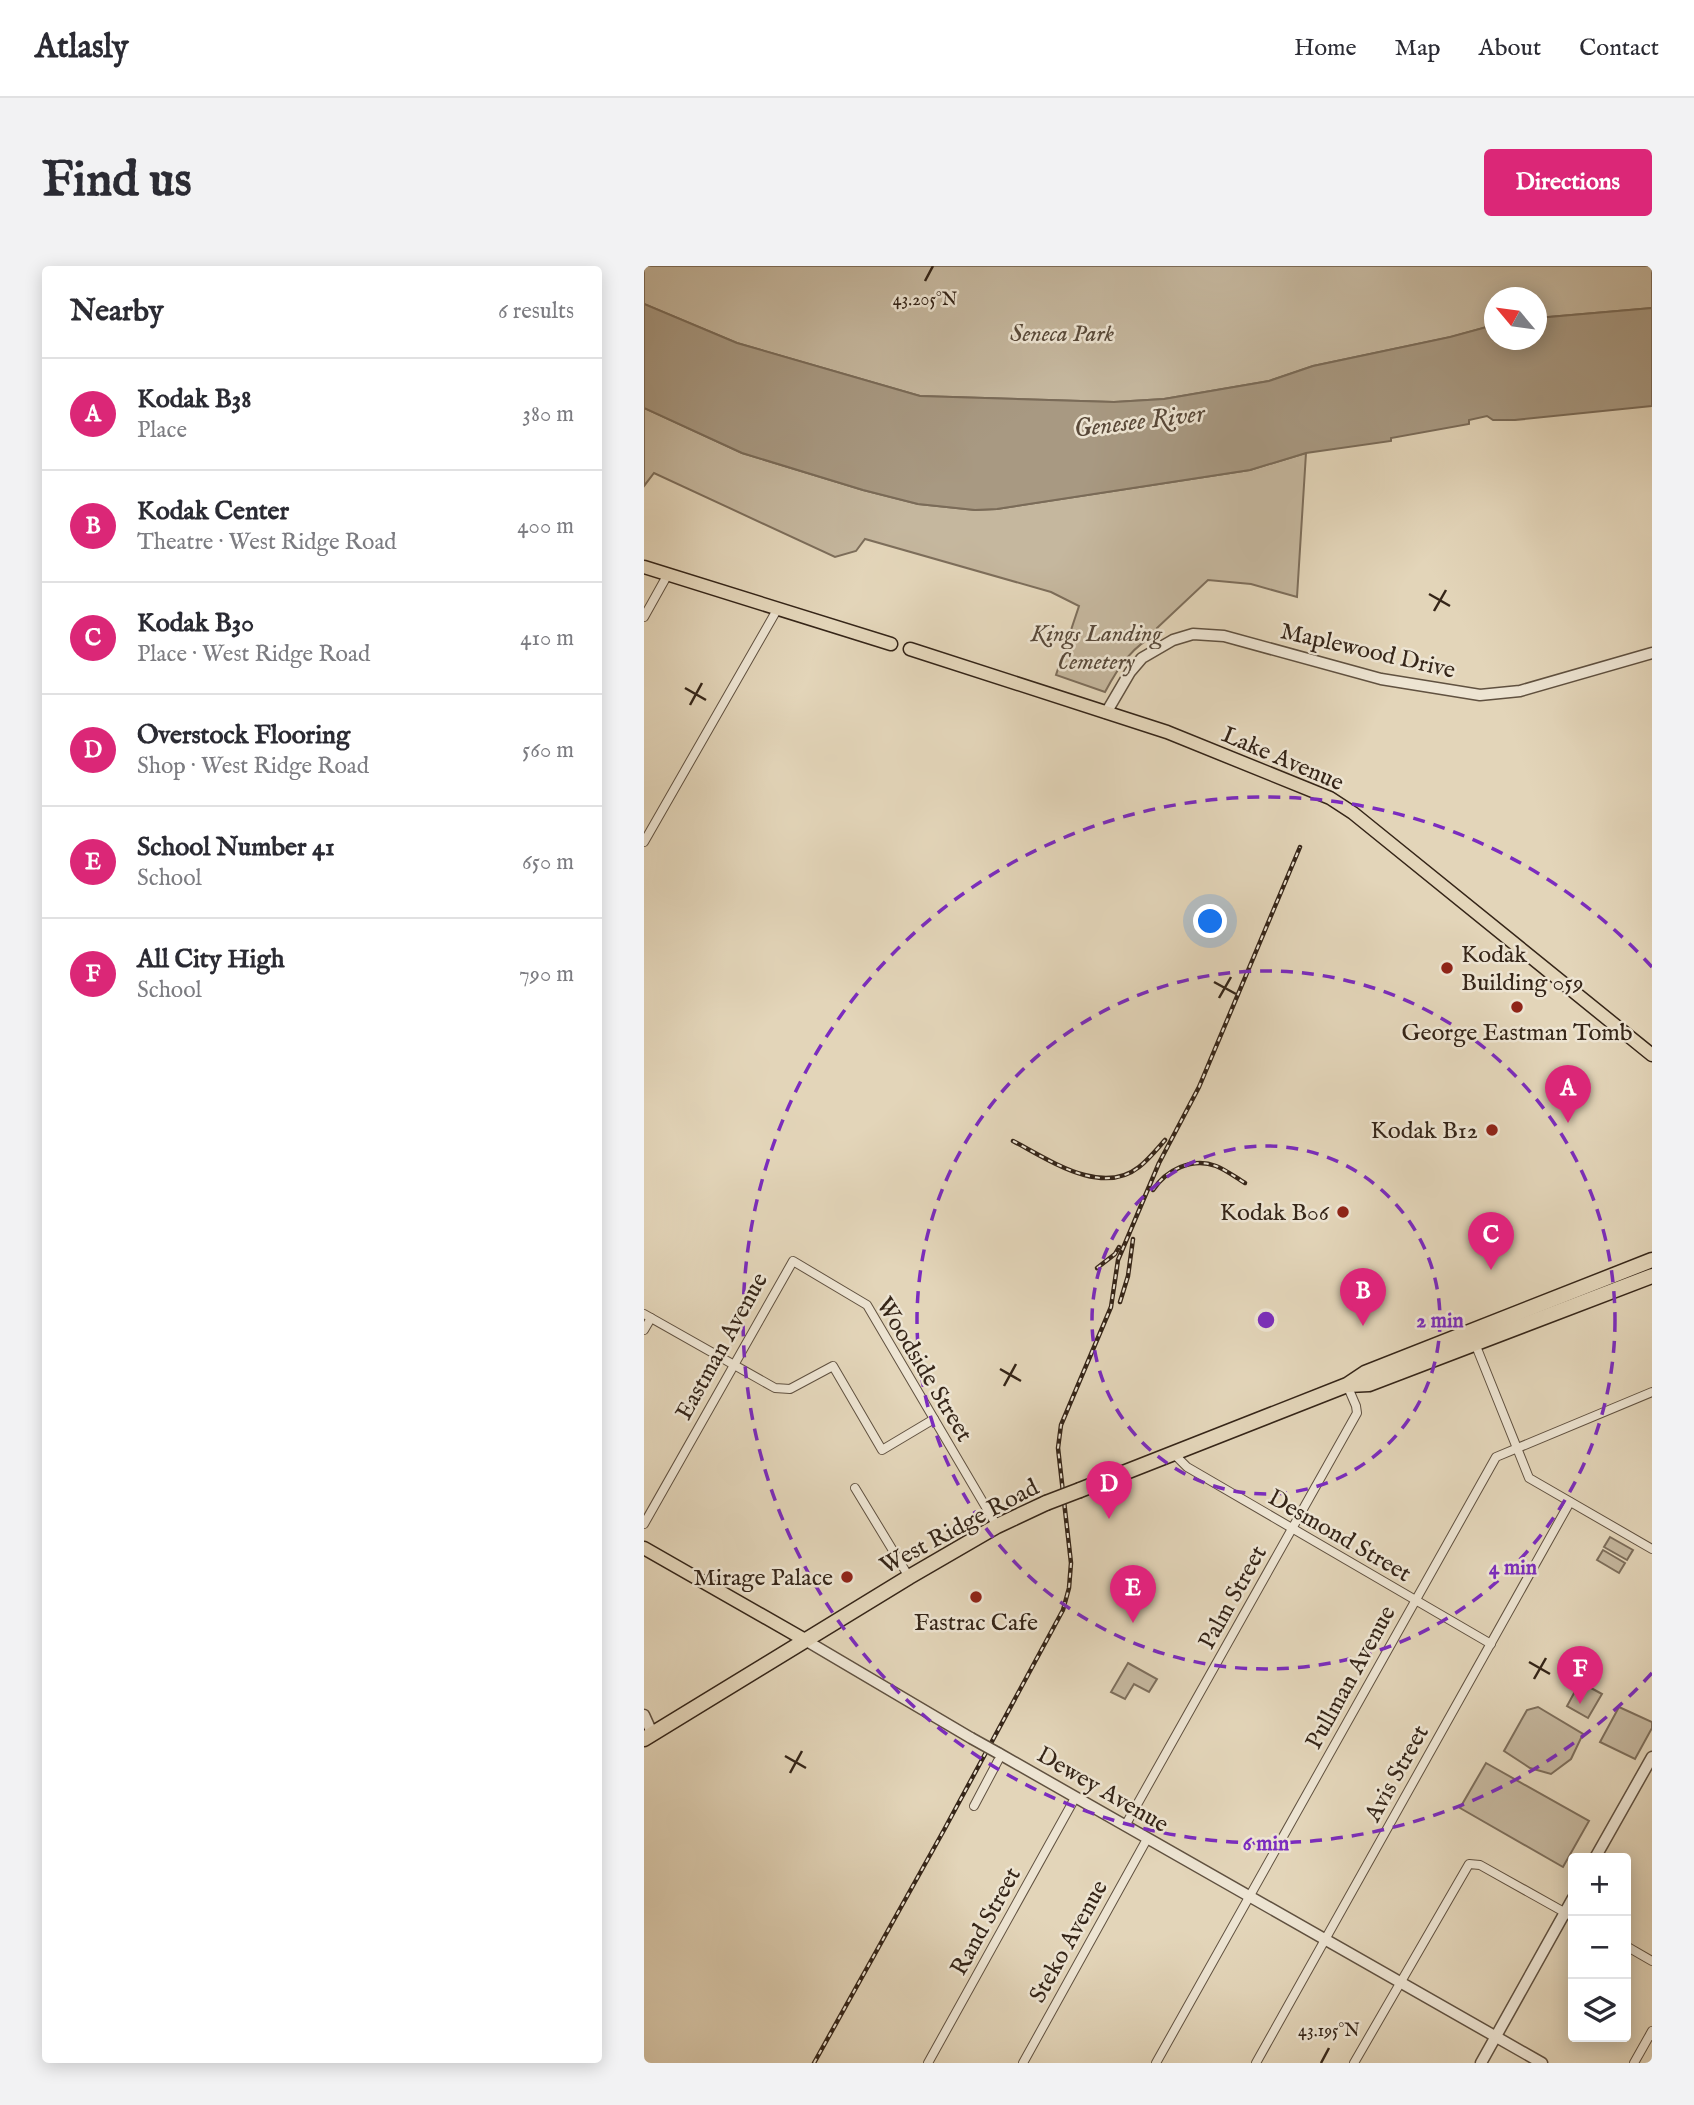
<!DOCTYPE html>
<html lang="en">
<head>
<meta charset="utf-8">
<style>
	body { margin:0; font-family:"IM FELL English",serif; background:#f2f2f3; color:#2b2b33 }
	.controls { position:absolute; right:21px; bottom:21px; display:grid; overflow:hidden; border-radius:7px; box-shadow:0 4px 18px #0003 }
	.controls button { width:63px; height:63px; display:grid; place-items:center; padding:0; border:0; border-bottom:2px solid #e1e1e2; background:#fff; color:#2b2b33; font:35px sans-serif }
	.compass { position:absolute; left:840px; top:21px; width:63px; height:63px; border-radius:50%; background:#fff; box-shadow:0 4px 18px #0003; rotate:299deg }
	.you { position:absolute; left:567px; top:656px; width:24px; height:24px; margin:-18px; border:5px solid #fff; border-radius:50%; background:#1a73e8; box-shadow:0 0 0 10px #1a73e833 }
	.badge { display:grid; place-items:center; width:46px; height:46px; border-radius:50%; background:#db2777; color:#fff; font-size:23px; font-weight:700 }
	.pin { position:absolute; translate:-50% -58px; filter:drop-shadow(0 2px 4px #0008) }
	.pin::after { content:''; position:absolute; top:37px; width:24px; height:21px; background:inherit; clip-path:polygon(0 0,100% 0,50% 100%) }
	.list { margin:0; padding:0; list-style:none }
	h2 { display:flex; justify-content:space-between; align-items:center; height:91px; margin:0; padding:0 28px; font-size:30px }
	h2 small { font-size:23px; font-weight:400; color:#7c7c81 }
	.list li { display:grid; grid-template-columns:46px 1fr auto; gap:21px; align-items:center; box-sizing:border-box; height:112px; padding:0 28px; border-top:2px solid #e1e1e2 }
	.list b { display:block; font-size:26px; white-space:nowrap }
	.list p { margin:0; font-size:23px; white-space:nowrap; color:#7c7c81 }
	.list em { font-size:23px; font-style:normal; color:#7c7c81 }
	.icon { flex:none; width:38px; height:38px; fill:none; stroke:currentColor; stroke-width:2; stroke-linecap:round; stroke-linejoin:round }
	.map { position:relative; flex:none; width:1008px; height:1797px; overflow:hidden; border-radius:7px }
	header { display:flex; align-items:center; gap:42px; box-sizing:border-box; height:98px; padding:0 35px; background:#fff; border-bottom:2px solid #e1e1e2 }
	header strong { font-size:33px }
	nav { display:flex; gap:38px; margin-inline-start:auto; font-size:24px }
	.intro { display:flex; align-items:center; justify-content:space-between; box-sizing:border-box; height:168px; padding:0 42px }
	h1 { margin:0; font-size:49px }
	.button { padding:18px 32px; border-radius:7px; background:#db2777; color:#fff; font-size:24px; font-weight:700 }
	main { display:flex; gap:42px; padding:0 42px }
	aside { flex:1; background:#fff; border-radius:7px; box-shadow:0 4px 18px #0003 }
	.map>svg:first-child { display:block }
	.green { fill:#c5b79e; stroke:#7d6e5b; stroke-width:2 }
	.water { fill:#a89982; stroke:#7a6b58; stroke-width:2 }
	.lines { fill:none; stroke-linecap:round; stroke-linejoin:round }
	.minor-casing { stroke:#605140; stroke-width:10 }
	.tertiary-casing { stroke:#605140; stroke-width:13 }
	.primary-casing { stroke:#352518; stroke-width:15 }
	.trunk-casing { stroke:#352518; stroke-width:17 }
	.minor { stroke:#ede4d2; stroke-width:8 }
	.tertiary { stroke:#ede4d2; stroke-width:10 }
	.primary { stroke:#e3d5b9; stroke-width:12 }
	.trunk { stroke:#e3d5b9; stroke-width:14 }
	.rail-casing { stroke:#352518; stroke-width:4.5 }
	.rail { stroke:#ede4d2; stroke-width:2; stroke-dasharray:5; stroke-linecap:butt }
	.tertiary-bridge-casing { stroke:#605140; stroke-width:13; stroke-linecap:butt }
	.trunk-bridge-casing { stroke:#352518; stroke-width:17; stroke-linecap:butt }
	.tertiary-bridge { stroke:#ede4d2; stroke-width:10 }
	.trunk-bridge { stroke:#e3d5b9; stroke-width:14 }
	.ticks { fill:none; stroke:#352518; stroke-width:2.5 }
	.ring { fill:none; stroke:#7b2cbf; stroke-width:3.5; stroke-dasharray:12 9 }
	.poi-dot { fill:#8f2418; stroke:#ede4d2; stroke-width:2.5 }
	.labels { text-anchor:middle; stroke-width:5; stroke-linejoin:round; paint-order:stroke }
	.park-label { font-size:24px; font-style:italic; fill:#594a3a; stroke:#ede4d2 }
	.street-label { font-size:24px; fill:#352518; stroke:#ede4d2 }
	.poi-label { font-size:24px; fill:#352518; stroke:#ede4d2; text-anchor:end }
	.water-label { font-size:26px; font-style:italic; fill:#584838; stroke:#ede4d2 }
	.ticks-label { font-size:18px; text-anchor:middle; fill:#352518; stroke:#ede4d2; stroke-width:5; stroke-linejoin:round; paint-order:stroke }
	.centre { fill:#7b2cbf; stroke:#ede4d2; stroke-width:3.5 }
	.ring-label { font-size:21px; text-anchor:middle; font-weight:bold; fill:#7b2cbf; stroke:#ede4d2; stroke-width:5; stroke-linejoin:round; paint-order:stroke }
</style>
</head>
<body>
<header>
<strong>Atlasly</strong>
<nav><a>Home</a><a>Map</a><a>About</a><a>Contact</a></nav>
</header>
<div class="intro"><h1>Find us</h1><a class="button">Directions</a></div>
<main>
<aside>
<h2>Nearby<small>6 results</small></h2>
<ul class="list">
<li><span class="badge">A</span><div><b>Kodak B38</b><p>Place</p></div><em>380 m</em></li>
<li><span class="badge">B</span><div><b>Kodak Center</b><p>Theatre · West Ridge Road</p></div><em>400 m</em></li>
<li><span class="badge">C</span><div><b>Kodak B30</b><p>Place · West Ridge Road</p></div><em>410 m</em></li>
<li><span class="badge">D</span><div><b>Overstock Flooring</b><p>Shop · West Ridge Road</p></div><em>560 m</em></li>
<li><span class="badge">E</span><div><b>School Number 41</b><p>School</p></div><em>650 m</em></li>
<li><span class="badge">F</span><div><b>All City High</b><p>School</p></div><em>790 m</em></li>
</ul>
</aside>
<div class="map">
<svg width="1008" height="1797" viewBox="0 0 1008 1797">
	<rect width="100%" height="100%" fill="#e3d5b9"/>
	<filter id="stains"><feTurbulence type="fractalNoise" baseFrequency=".00286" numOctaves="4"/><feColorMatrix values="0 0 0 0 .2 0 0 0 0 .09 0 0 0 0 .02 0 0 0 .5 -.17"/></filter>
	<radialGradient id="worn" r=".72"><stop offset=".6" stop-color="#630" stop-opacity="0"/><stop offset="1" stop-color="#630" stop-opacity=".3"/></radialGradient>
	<g class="green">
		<path d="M0,0H1008V42L893,52L892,32H850V59L807,71L669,100L625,115L520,133L470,136L276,130L93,77L0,38Z"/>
		<path d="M0,142L98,187L219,224L274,238L331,244L353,243L606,204L662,187L653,331L607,318L564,314L513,362L515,367C488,380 475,400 461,426L412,409L435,340L407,326L221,273L212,285L191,291L10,207L0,220Z"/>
		<path d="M966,1271L989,1284L983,1294L960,1281Z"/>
		<path d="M959,1284L981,1297L975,1307L953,1294Z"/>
		<path d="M484,1397L513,1413L505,1426L490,1418L481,1433L467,1426Z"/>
		<path d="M936,1416L958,1428L944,1452L923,1440Z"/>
		<path d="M894,1441L939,1468L927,1493L907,1508L886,1502L860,1485L883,1444Z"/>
		<path d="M975,1441L1008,1456V1462L991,1493L956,1476Z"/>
		<path d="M842,1497L945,1555L919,1601L816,1542Z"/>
	</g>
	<path class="water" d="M0,38L93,77L276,130L470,136L520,133L625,115L669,100L806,71L850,59V74H892L893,52L1008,42V140L871,154H849L843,150L825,154V158L747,172V175L662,187L606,204L353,243L331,244L274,238L219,224L98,187L0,142Z"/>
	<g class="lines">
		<g class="minor-casing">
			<g id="minor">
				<path d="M0,351L24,308"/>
				<path d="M0,576L134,342"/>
				<path d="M0,1048L131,1122L146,1123L189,1100L238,1184L290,1153"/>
				<path d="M0,1064L7,1052"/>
				<path d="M830,1075L885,1212L1008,1283"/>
				<path d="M530,1188L543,1201L847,1378"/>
				<path d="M211,1222L265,1311"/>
				<path d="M0,1258L149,995L223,1039L353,1260"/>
				<path d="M330,1540L357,1489"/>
				<path d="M481,1560L713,1147L712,1140L703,1119"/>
				<path d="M982,1680L1008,1695"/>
				<path d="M284,1797L431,1532"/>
				<path d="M379,1797L503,1573"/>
				<path d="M512,1797L852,1191L1008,1126"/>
				<path d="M612,1797L926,1236"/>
				<path d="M710,1797L825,1598L836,1599L929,1651"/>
				<path d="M990,1797L1008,1765"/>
			</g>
		</g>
		<g class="tertiary-casing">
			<g id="tertiary">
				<path d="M462,447L486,406L498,392L529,374L549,368L580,370L737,413L836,429L876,425L1008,387"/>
				<path d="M161,1374L327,1472"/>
				<path d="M0,1449L9,1469"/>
				<path d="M354,1487L898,1797"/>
				<path d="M951,1592L1008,1491"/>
				<path d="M837,1797L929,1632"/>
			</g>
		</g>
		<g class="primary-casing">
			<g id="primary">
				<path d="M0,301L247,378"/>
				<path d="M266,383L523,466L686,532L709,547L1008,789"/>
				<path d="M0,1282L161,1374"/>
			</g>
		</g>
		<g class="trunk-casing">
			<g id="trunk">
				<path d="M704,1119L725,1118L1008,1010"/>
				<path d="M436,1224L703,1119L721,1107L1008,994"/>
				<path d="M0,1473L265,1311L353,1260L402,1237"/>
			</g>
		</g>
		<use href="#minor" class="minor"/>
		<use href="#tertiary" class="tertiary"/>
		<use href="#primary" class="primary"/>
		<use href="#trunk" class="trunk"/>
		<g class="rail-casing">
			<g id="rail">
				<path d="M369,875C404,893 457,931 495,901C504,894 513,883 521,874"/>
				<path d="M509,924C522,904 548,891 572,900C582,904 591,911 601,917"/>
				<path d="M453,1002L471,988L475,981"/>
				<path d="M476,1036L484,1010L489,973"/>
				<path d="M170,1797L300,1564L419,1344L425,1322L427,1297L414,1182L417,1159L467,1041L474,994L515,897L555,821L656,581"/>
			</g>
		</g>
		<use href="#rail" class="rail"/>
		<g class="tertiary-bridge-casing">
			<path id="tertiary-bridge" d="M327,1472L354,1487"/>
		</g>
		<g class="trunk-bridge-casing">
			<path id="trunk-bridge" d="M402,1237L436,1224"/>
		</g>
		<use href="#tertiary-bridge" class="tertiary-bridge"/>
		<use href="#trunk-bridge" class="trunk-bridge"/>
	</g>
	<path class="ticks" d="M281,15L289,0M785,328L806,340M790,345L802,324M41,422L62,434M46,439L58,417M570,716L592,728M575,732L587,711M356,1103L377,1115M360,1120L372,1098M885,1396L906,1408M890,1413L902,1392M141,1490L162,1502M146,1507L158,1485M677,1797L685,1782"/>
	<g class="ring">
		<circle cx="622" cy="1054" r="174"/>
		<circle cx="622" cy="1054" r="349"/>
		<path d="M1008 1407A523 523 0 1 1 1008 701"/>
	</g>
	<g class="poi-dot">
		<circle cx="803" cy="702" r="7"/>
		<circle cx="873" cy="741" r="7"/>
		<circle cx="848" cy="864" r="7"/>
		<circle cx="699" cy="946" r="7"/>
		<circle cx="203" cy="1311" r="7"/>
		<circle cx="332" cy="1331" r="7"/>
	</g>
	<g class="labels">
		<g class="park-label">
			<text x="418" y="75">Seneca Park</text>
			<text x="452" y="375">Kings Landing<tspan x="452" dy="28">Cemetery</tspan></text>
		</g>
		<g class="street-label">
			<text transform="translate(724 384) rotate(13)" y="8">Maplewood Drive</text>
			<text transform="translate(639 492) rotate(23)" y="8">Lake Avenue</text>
			<text transform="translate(77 1080) rotate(-61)" y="8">Eastman Avenue</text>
			<text transform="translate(281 1103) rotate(59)" y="8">Woodside Street</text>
			<text transform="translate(315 1260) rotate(-28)" y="8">West Ridge Road</text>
			<text transform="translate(696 1269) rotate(30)" y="8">Desmond Street</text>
			<text transform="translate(588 1331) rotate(-61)" y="8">Palm Street</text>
			<text transform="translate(706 1411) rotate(-61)" y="8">Pullman Avenue</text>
			<text transform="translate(752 1507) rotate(-61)" y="8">Avis Street</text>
			<text transform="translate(459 1523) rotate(30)" y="8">Dewey Avenue</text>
			<text transform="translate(341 1655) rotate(-61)" y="8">Rand Street</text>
			<text transform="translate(424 1675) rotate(-61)" y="8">Steko Avenue</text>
		</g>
		<g class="poi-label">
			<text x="817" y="696" text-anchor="start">Kodak<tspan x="817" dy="28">Building 059</tspan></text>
			<text x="873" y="774" text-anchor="middle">George Eastman Tomb</text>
			<text x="834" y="872">Kodak B12</text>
			<text x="685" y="954">Kodak B06</text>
			<text x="189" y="1319">Mirage Palace</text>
			<text x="332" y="1364" text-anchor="middle">Fastrac Cafe</text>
		</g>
		<g class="water-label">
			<text transform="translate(495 154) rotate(-7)" y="9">Genesee River</text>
		</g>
	</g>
	<g class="ticks-label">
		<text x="281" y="39">43.205°N</text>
		<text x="685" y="1770">43.195°N</text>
	</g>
	<circle cx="622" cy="1054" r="10" class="centre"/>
	<g class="ring-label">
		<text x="796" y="1061">2 min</text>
		<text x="869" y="1308">4 min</text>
		<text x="622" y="1584">6 min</text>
	</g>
	<rect width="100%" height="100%" filter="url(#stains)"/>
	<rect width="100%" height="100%" fill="url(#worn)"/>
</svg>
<div class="controls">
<button>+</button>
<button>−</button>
<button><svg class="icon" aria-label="layers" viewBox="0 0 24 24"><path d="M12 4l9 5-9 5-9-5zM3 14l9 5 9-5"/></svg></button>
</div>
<svg class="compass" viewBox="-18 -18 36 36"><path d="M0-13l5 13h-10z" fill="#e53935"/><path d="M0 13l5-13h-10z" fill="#7c7c81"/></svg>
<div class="you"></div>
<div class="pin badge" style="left:924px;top:857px">A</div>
<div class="pin badge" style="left:719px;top:1060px">B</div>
<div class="pin badge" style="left:847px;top:1004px">C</div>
<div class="pin badge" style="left:465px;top:1253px">D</div>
<div class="pin badge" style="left:489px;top:1357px">E</div>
<div class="pin badge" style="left:936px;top:1438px">F</div>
</div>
</main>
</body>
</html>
